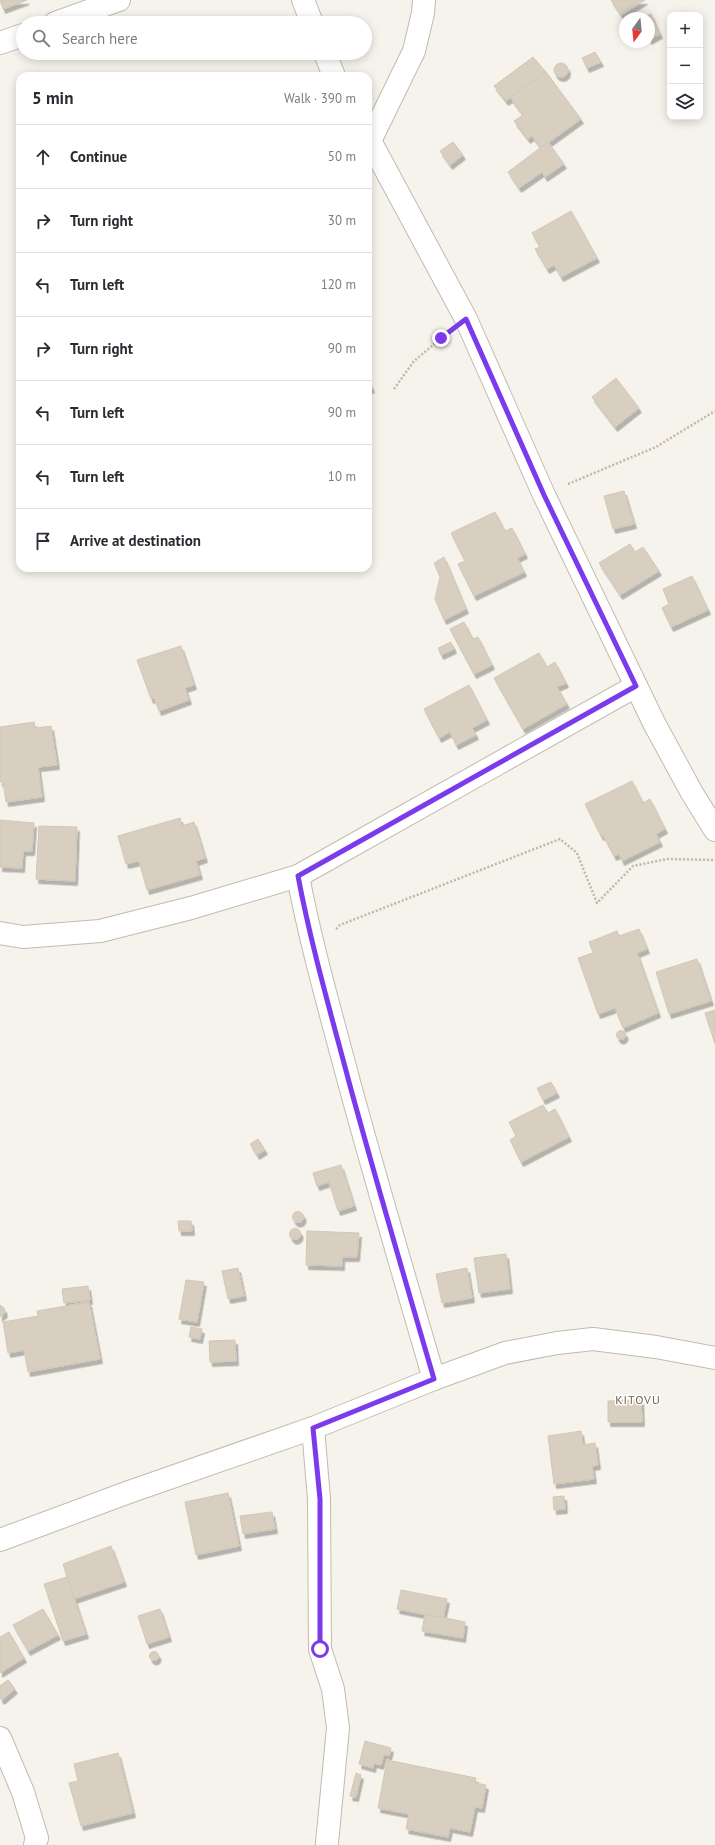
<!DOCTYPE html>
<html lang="en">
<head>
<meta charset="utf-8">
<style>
	body { margin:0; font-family:"PT Sans",sans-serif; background:#f2f2f3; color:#2b2b33 }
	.controls { position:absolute; right:12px; top:12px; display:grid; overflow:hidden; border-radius:8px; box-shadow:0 2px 10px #0003 }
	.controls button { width:36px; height:36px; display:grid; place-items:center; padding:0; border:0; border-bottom:1px solid #e1e1e2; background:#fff; color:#2b2b33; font:20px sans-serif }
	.compass { position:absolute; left:619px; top:12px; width:36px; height:36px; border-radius:50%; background:#fff; box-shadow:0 2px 10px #0003; rotate:195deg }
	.stop { position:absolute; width:12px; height:12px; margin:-9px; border:3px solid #7c3aed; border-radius:50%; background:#fff }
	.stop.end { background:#7c3aed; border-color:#fff; box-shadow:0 1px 4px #0008 }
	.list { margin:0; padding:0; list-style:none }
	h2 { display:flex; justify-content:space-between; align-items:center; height:52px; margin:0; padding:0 16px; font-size:17px }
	h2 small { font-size:13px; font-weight:400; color:#7c7c81 }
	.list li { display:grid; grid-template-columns:26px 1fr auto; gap:12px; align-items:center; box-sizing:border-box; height:64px; padding:0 16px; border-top:1px solid #e1e1e2 }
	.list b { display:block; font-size:15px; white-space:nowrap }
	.list em { font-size:13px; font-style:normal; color:#7c7c81 }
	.icon { flex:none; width:22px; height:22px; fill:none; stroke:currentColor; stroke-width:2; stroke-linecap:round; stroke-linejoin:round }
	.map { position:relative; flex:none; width:715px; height:1845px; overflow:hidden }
	.search { position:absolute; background:#fff; box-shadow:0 2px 10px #0003; left:16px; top:16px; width:356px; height:44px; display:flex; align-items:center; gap:10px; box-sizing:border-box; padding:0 14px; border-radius:22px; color:#7c7c81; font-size:15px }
	.panel { position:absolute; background:#fff; box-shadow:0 2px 10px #0003; left:16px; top:72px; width:356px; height:500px; border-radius:12px }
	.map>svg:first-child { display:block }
	.building { fill:#d8cfc1; stroke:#d3c7b4; filter:url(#shadow) }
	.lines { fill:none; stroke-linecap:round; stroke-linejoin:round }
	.minor-casing { stroke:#c2bbae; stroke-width:24 }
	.tertiary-casing { stroke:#c2bbae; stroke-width:24 }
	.path { stroke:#c4b79f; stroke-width:2.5; stroke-dasharray:2 2; stroke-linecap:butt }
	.minor { stroke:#fff; stroke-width:22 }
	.tertiary { stroke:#fff; stroke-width:22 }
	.route { stroke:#7c3aed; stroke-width:5 }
	.labels { text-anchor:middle; stroke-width:3; stroke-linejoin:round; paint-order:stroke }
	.quarter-label { font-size:12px; letter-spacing:1px; fill:#6e6250; stroke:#fff }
</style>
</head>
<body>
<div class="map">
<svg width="715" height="1845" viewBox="0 0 715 1845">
	<defs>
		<filter id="shadow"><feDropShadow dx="2.5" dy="4.5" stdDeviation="0" flood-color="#0004"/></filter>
	</defs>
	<rect width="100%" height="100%" fill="#f6f3ec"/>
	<g class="building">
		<path d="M0,0H27L3,9Z"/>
		<path d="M611,0H645L621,15Z"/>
		<path d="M651,14L660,34L649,40V18H642Z"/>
		<path d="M595,52L601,62L587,68L582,58Z"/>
		<path d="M533,57L546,72L506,101L494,86Z"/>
		<circle cx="561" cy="70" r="7"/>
		<path d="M546,72L581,119L541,148L532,136L528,139L514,121L523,115L510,97Z"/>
		<path d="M453,142L463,155L450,165L440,151Z"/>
		<path d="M548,142L564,164L545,177L542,172L519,188L508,172Z"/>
		<path d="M571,211L597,258L561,277L554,265L547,269L535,249L540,247L532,233Z"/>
		<path d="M616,378L639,408L615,427L592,397Z"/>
		<path d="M368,380L372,388L368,390Z"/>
		<path d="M624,491L634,524L613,529L604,496Z"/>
		<path d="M495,512L505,531L512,528L525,554L517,558L524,572L474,596L458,564L465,561L451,533Z"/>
		<path d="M630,544L635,552L643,547L659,571L620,595L599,563Z"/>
		<path d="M444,557L466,609L444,620L435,599L440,577L434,563Z"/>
		<path d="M692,576L708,610L671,627L662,608L669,604L663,589Z"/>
		<path d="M464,622L473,639L478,637L492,665L474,674L450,629Z"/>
		<path d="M451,642L454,649L441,655L438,648Z"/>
		<path d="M181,646L194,685L185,688L189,700L159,711L154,698L151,699L137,660Z"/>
		<path d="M539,653L547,667L555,662L566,683L557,687L567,704L523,729L494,678Z"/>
		<path d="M469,685L487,720L472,728L476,735L456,745L450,732L439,738L424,709Z"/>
		<path d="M34,722L35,728L51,726L57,765L38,767L42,797L6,802L3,782H0V727Z"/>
		<path d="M632,781L643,803L650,799L665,829L656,834L660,842L622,861L619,854L614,856L603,835L601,836L585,804Z"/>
		<path d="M180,818L182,826L194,822L205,858L196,861L200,875L147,890L139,861L126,864L118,836Z"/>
		<path d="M0,820L34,823L32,851H23L22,868L0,867Z"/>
		<path d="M39,826L77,827L75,881L36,879Z"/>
		<path d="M639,929L647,949L637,953L658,1013L623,1028L615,1008L598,1014L578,958L593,953L589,942L617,931L619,936Z"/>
		<path d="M697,959L711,1001L669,1014L656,972Z"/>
		<path d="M715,1010V1044L705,1013Z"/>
		<circle cx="621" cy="1035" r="4.5"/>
		<path d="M551,1082L557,1093L543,1100L537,1088Z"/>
		<path d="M543,1105L548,1113L555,1109L569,1137L521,1162L510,1140L516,1136L509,1122Z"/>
		<path d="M258,1139L265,1150L257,1155L250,1144Z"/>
		<path d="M341,1165L354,1206L338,1211L329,1182L317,1186L313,1173Z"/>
		<circle cx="298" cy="1217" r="5.5"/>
		<path d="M178,1221H191L192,1231H179Z"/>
		<circle cx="295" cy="1234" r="5.5"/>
		<path d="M307,1231L359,1233L357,1257H342V1266L306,1265Z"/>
		<path d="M506,1254L510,1289L479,1293L474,1258Z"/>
		<path d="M238,1268L244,1296L228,1299L222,1271Z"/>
		<path d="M467,1268L472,1298L442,1303L436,1274Z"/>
		<path d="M186,1280L204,1282L197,1322L179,1319Z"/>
		<path d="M88,1286L90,1300L64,1303L62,1289Z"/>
		<path d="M89,1302L100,1359L28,1372L24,1350L8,1353L3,1322L38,1316L37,1311Z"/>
		<path d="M0,1305L4,1308L5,1313L0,1317Z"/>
		<path d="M191,1327L202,1329L200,1339L189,1337Z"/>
		<path d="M235,1340L236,1361L210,1362L209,1341Z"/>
		<path d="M641,1400L642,1422H608V1401Z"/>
		<path d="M581,1431L583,1445L595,1443L598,1465L592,1466L594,1479L554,1484L548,1436Z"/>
		<path d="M228,1493L239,1546L196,1555L185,1502Z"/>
		<path d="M564,1496L565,1509L554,1510L553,1497Z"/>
		<path d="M272,1512L275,1529L243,1534L240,1516Z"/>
		<path d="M111,1546L124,1582L74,1599L63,1564Z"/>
		<path d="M67,1577L86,1634L63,1641L44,1584Z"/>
		<path d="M401,1590L447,1599L443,1618L397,1609Z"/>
		<path d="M43,1609L58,1635L28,1651L13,1625Z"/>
		<path d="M160,1609L169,1637L147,1644L138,1616Z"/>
		<path d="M425,1614L465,1622L463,1638L422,1631Z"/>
		<path d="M9,1632L24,1658L0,1673V1637Z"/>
		<circle cx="154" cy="1656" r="4.5"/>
		<path d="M8,1680L15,1689L2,1700L0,1698V1686Z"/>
		<path d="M365,1741L391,1748L389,1756L384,1754L381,1765L374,1763L373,1768L359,1764Z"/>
		<path d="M118,1753L133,1813L81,1826L69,1783L78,1781L74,1764Z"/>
		<path d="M387,1760L476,1778L475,1783L486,1785L482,1808L475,1807L470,1832L450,1828L448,1837L406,1829L409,1814L378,1808Z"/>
		<path d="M356,1773L361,1775L356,1797L350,1796Z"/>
	</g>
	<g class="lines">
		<g class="minor-casing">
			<g id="minor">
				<path d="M303,0L312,23"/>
				<path d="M55,23L119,0"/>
				<path d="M0,43L23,35"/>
				<path d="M325,53L334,76"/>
				<path d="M368,137L466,319L544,495L654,723L692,793L715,830"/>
				<path d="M370,141L414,51L423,13L424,0"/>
				<path d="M298,876C311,945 331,1014 349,1082C376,1181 405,1280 434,1379"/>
				<path d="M0,933L23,937L100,931L191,908L298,876L636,686"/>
				<path d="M313,1428L319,1499L320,1649L333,1689L338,1728L327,1843"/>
				<path d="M0,1738L23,1792L37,1838L35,1845"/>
			</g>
		</g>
		<g class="tertiary-casing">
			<path id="tertiary" d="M0,1540L129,1492L313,1428L434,1379L505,1353L557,1343L593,1339L656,1347L715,1358"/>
		</g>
		<g class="path">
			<path d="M394,389L414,361L445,335"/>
			<path d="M568,484L656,447L715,411"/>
			<path d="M336,929L340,925L560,839L577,853L597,903L633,866L667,859L715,860"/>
		</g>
		<use href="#minor" class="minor"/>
		<use href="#tertiary" class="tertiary"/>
	</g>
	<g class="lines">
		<path class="route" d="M320,1649V1499L313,1428L434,1379C405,1280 376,1181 349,1082C331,1014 311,945 298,876L636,686L544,495L466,319L441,338"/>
	</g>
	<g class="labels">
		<g class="quarter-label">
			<text x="638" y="1404">KITOVU</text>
		</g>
	</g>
</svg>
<div class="controls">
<button>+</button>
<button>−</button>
<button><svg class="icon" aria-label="layers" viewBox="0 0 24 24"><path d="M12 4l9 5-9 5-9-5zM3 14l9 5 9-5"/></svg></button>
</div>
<svg class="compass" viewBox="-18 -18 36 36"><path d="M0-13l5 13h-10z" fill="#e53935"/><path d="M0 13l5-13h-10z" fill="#7c7c81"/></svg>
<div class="stop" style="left:320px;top:1649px"></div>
<div class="stop end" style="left:441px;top:338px"></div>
<div class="search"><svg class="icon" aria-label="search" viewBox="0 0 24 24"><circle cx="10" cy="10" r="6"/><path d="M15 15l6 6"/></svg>Search here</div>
<section class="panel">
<h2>5 min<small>Walk · 390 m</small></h2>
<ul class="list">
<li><svg class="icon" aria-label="ahead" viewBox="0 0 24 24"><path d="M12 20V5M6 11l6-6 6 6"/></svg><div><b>Continue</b></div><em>50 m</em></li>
<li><svg class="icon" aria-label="right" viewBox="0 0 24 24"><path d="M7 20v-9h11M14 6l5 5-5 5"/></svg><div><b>Turn right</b></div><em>30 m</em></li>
<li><svg class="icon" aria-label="left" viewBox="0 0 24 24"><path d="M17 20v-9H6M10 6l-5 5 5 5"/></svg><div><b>Turn left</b></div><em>120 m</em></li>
<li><svg class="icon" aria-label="right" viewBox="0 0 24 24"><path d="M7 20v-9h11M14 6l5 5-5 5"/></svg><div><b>Turn right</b></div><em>90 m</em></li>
<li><svg class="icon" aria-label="left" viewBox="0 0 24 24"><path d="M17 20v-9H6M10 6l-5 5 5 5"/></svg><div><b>Turn left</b></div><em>90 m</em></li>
<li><svg class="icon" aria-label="left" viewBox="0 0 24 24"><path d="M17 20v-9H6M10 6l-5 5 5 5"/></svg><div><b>Turn left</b></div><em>10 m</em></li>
<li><svg class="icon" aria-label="arrive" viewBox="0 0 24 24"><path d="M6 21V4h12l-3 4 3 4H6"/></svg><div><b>Arrive at destination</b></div></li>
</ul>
</section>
</div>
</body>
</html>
